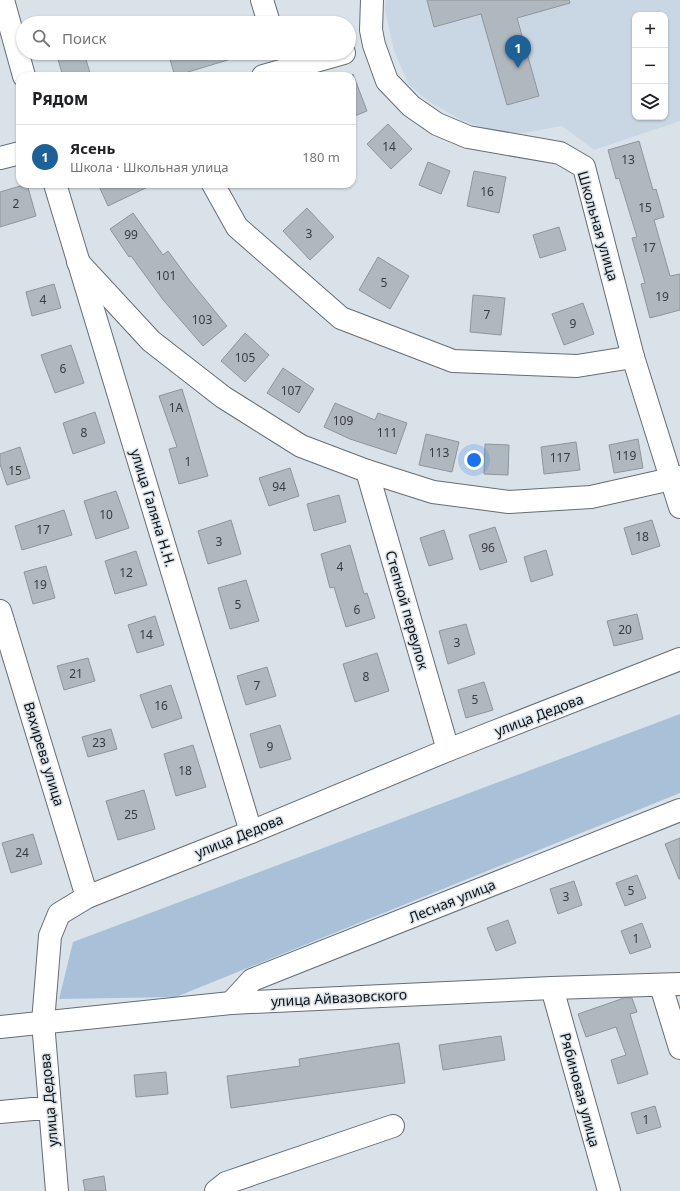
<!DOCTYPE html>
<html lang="ru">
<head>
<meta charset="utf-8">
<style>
	body { margin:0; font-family:"Noto Sans",sans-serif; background:#f2f2f2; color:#202124 }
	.controls { position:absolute; right:12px; top:12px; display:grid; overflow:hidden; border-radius:8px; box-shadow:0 1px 3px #0004 }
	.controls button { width:36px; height:36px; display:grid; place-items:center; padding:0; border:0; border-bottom:1px solid #e0e0e0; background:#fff; color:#202124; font:20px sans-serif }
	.you { position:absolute; left:474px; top:460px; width:14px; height:14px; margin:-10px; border:3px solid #fff; border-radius:50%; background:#1a73e8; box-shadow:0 0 0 6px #1a73e833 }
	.badge { display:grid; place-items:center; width:26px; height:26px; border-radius:50%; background:#1e6196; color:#fff; font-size:13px; font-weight:700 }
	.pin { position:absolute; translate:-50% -33px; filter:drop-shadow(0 1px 2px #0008) }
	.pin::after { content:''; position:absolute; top:21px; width:14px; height:12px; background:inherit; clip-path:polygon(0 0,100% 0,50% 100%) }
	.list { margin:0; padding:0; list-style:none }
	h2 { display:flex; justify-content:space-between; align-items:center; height:52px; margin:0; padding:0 16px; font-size:17px }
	h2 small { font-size:13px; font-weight:400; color:#757577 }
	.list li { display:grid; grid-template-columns:26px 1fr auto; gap:12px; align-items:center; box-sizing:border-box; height:64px; padding:0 16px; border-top:1px solid #e0e0e0 }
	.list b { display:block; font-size:15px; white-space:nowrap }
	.list p { margin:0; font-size:13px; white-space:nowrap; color:#757577 }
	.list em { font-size:13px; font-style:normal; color:#757577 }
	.icon { flex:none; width:22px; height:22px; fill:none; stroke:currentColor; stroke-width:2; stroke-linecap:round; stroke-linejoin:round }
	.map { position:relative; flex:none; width:680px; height:1191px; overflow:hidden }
	.search { position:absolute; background:#fff; box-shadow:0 1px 3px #0004; left:16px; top:16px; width:340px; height:44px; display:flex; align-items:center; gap:10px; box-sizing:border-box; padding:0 14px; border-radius:22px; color:#757577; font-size:15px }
	.panel { position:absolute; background:#fff; box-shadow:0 1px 3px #0004; left:16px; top:72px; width:340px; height:116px; border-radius:12px }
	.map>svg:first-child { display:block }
	.built { fill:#c9d7e4; fill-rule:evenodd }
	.green { fill:#a9c1d8 }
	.building { fill:#b0b8bf; stroke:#8e959c }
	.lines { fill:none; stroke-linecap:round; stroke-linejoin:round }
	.minor-casing { stroke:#666d74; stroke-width:24 }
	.minor { stroke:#fff; stroke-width:22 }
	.labels { text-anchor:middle; stroke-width:3; stroke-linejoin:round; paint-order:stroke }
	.number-label { font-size:12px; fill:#373c3f }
	.street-label { font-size:14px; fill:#0f1214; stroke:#dae2e9 }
</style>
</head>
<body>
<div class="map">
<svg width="680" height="1191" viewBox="0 0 680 1191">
	<rect width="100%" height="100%" fill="#dae2e9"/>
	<path class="built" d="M386,0H680V121L594,150L562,126L518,134L493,131L463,121L428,101L409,85L394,51L385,9ZM635,15H665V117H635Z"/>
	<path class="green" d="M680,714V793L176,997L59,999L73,942Z"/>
	<g class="building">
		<path d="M427,0H569L570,3L517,18L539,96L507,105L481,14L434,27Z"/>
		<path d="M56,53H84L91,76H63Z"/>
		<path d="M168,53H241V56L175,76Z"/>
		<path d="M353,74L367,111L352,117V75Z"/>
		<path d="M388,124L412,149L391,169L367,144Z"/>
		<path d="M639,141L653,190L656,189L664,217L654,220L670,276L680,274V310L650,318L641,284L645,283L632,238L637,237L619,178L616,179L608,150Z"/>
		<path d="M428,162L450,171L441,194L419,185Z"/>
		<path d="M474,171L506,177L499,213L467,206Z"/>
		<path d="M27,184L36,216L0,227V192Z"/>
		<path d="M98,184H154L108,206Z"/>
		<path d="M307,208L334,237L310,260L283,231Z"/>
		<path d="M133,213L163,255L168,251L190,281L227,326L203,346L164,301L131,256L129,257L110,229Z"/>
		<path d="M559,227L566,250L540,258L533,235Z"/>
		<path d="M378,257L409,276L390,309L359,290Z"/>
		<path d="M54,284L61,308L32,316L26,292Z"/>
		<path d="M473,295L505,298L501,335L470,332Z"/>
		<path d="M583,303L594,334L564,345L552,314Z"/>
		<path d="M245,333L269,355L245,382L221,361Z"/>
		<path d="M71,345L84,383L55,393L41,355Z"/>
		<path d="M283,368L314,389L299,413L267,393Z"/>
		<path d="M182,389L208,476L179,484L169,449L177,447L159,396Z"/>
		<path d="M335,403L375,420L378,413L407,423L396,454L350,439L324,427Z"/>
		<path d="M95,412L105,443L73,454L63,423Z"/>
		<path d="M426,434L459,442L452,472L419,465Z"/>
		<path d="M638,439L643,468L614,473L609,445Z"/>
		<path d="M576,442L580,470L544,474L541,447Z"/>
		<path d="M485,444L509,445L508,475L484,474Z"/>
		<path d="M20,447L30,478L7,485L0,464V454Z"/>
		<path d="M290,468L299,496L269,506L259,478Z"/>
		<path d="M116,491L129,528L96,539L84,501Z"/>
		<path d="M339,495L346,522L314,531L307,504Z"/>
		<path d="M64,510L72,535L22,550L15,526Z"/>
		<path d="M231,520L241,554L208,564L198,531Z"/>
		<path d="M652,520L660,546L632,555L624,528Z"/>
		<path d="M495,527L507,562L480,570L469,535Z"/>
		<path d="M444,530L453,559L429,566L420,538Z"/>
		<path d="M350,545L364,594L367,593L375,618L346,627L334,587L330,588L321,554Z"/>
		<path d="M546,550L553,575L531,582L524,557Z"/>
		<path d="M136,551L147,585L115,594L105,561Z"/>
		<path d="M46,566L55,598L33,604L24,572Z"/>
		<path d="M246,580L259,621L230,629L218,588Z"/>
		<path d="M637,614L643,639L614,646L607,621Z"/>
		<path d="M155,616L164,645L137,653L128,625Z"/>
		<path d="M466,624L475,654L448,664L439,631Z"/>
		<path d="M377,653L389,691L355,702L343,664Z"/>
		<path d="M88,658L95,681L64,690L57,666Z"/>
		<path d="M267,667L276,696L246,705L237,676Z"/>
		<path d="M484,682L493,710L466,718L458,690Z"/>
		<path d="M171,685L182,718L152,728L140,695Z"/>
		<path d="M280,725L291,759L260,768L250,734Z"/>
		<path d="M111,729L117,749L88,757L82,737Z"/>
		<path d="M193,745L206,787L176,796L164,754Z"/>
		<path d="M144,790L155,829L118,840L106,801Z"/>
		<path d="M33,834L42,864L11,873L2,843Z"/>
		<path d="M680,838V879H679L665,844Z"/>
		<path d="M637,875L646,898L625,906L616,883Z"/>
		<path d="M574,881L582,905L558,914L550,889Z"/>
		<path d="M508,920L516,943L496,951L487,928Z"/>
		<path d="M642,923L651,947L630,954L621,931Z"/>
		<path d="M624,998H632L637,1012L630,1014L648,1074L618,1084L611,1060L626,1055L616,1027L586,1037L578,1014Z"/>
		<path d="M501,1036L505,1060L443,1070L439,1045Z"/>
		<path d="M399,1043L405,1083L231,1108L227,1076L300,1066L299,1059Z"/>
		<path d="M166,1072L168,1094L136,1097L134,1075Z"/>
		<path d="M655,1106L661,1127L637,1134L631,1113Z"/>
		<path d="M104,1176L106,1191H85L83,1180Z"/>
	</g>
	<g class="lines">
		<g class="minor-casing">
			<g id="minor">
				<path d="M3,0L24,76"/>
				<path d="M262,0L269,23"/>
				<path d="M372,0L371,30L374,45L387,81L411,106L437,124L468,137L560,153L584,167L633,357L680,507"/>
				<path d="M263,76L344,53"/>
				<path d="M0,158L20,153"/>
				<path d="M55,184L251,832"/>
				<path d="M213,184L237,227L341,318L453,361L577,366L633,357"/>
				<path d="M78,262L151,341L223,397L301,446L367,471L433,492L509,502L591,497L680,477"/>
				<path d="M367,471L448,750"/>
				<path d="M0,611L87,897"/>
				<path d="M661,986L680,1048"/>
				<path d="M552,988L609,1191"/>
				<path d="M231,1003L252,980L680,810"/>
				<path d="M0,1027L231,1003L552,988L680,984"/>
				<path d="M0,1112L33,1109H49"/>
				<path d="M57,1191L43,1022L50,936L59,914L87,897L251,832L448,750L680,659"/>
				<path d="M216,1191L226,1183L393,1126"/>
			</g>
		</g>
		<use href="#minor" class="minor"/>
	</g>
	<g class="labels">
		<g class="number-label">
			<text x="389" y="151">14</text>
			<text x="628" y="164">13</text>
			<text x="487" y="196">16</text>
			<text x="16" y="208">2</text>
			<text x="645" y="212">15</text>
			<text x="309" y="238">3</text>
			<text x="131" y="239">99</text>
			<text x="649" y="252">17</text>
			<text x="166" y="280">101</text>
			<text x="384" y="287">5</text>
			<text x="662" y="301">19</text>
			<text x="43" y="304">4</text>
			<text x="487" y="319">7</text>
			<text x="202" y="324">103</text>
			<text x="573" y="328">9</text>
			<text x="245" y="362">105</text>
			<text x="63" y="373">6</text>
			<text x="291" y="395">107</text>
			<text x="176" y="412">1А</text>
			<text x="343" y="425">109</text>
			<text x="84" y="437">8</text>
			<text x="387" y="437">111</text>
			<text x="439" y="457">113</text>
			<text x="626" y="460">119</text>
			<text x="560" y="462">117</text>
			<text x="188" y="466">1</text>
			<text x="15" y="475">15</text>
			<text x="279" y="491">94</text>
			<text x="106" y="519">10</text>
			<text x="43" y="534">17</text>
			<text x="642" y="541">18</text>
			<text x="219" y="546">3</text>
			<text x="488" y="552">96</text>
			<text x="340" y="571">4</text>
			<text x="126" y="577">12</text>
			<text x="40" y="589">19</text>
			<text x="238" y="609">5</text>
			<text x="357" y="614">6</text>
			<text x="625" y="634">20</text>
			<text x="146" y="639">14</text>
			<text x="457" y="647">3</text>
			<text x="76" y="678">21</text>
			<text x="366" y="681">8</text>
			<text x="257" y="690">7</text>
			<text x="475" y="704">5</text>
			<text x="161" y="710">16</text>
			<text x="99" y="747">23</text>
			<text x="270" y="751">9</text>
			<text x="185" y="775">18</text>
			<text x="131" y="819">25</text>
			<text x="22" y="857">24</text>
			<text x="631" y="895">5</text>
			<text x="566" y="901">3</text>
			<text x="636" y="943">1</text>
			<text x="646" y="1124">1</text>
		</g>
		<g class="street-label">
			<text transform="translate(598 226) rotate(74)" y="5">Школьная улица</text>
			<text transform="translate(153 508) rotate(73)" y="5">улица Галяна Н.Н.</text>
			<text transform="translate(407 610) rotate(74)" y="5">Степной переулок</text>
			<text transform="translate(539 715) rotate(-21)" y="5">улица Дедова</text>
			<text transform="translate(44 754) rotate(73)" y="5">Вяхирева улица</text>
			<text transform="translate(239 836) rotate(-22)" y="5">улица Дедова</text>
			<text transform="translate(452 901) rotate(-22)" y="5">Лесная улица</text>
			<text transform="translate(339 998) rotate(-3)" y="5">улица Айвазовского</text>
			<text transform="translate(580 1090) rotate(75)" y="5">Рябиновая улица</text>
			<text transform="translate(49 1100) rotate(-95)" y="5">улица Дедова</text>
		</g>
	</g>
</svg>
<div class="controls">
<button>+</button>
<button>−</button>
<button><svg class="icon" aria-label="layers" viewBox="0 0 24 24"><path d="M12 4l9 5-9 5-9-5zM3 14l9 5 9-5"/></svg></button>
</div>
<div class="you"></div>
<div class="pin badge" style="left:518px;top:68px">1</div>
<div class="search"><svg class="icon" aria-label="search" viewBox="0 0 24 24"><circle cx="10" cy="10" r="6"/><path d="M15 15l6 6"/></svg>Поиск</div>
<section class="panel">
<h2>Рядом<small></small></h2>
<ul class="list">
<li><span class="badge">1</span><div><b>Ясень</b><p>Школа · Школьная улица</p></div><em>180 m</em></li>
</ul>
</section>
</div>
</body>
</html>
